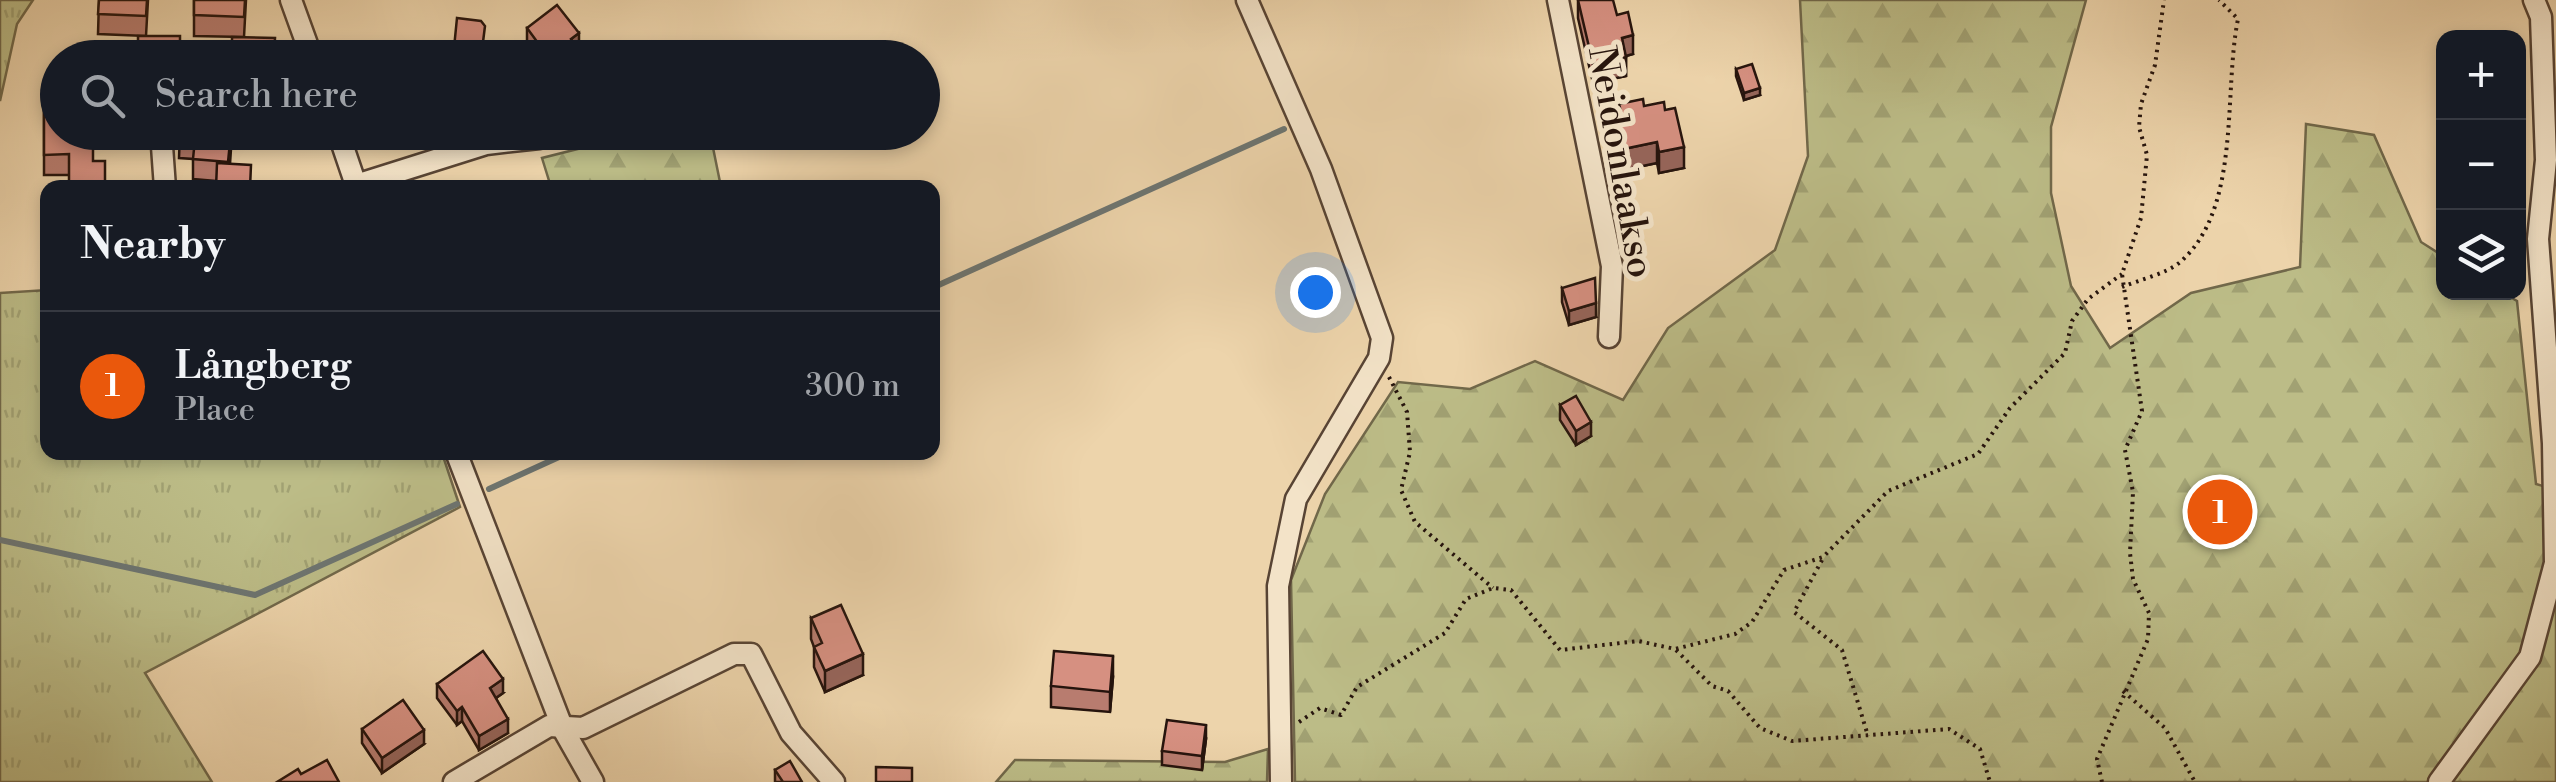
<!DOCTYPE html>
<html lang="en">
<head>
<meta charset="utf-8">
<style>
	body { margin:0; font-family:"Libre Bodoni",serif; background:#242831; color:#f1f3f6 }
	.controls { position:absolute; right:30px; top:30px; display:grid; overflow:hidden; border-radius:20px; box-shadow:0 5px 15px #0003 }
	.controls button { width:90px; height:90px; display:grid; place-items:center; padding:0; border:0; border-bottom:2px solid #363941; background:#171b24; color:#f1f3f6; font:50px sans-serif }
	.you { position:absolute; left:1315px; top:292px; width:35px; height:35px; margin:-25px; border:8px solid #fff; border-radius:50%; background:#1a73e8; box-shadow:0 0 0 15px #1a73e833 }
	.badge { display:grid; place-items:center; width:65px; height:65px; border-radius:50%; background:#ea580c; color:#fff; font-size:32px; font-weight:700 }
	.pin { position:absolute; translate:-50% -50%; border:5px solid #fff; box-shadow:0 2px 10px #0006 }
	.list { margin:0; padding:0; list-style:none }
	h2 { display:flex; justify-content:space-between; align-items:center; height:130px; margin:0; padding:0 40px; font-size:42px }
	h2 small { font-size:32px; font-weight:400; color:#9ea1a6 }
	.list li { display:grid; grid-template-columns:65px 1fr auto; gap:30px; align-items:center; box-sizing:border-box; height:150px; padding:0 40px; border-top:2px solid #363941 }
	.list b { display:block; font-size:38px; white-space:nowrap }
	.list p { margin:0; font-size:32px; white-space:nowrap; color:#9ea1a6 }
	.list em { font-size:32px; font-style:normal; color:#9ea1a6 }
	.icon { flex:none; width:55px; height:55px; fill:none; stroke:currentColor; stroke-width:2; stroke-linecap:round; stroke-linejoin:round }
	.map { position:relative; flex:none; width:2556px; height:782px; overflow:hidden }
	.search { position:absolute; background:#171b24; box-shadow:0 5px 15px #0003; left:40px; top:40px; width:900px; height:110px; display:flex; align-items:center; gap:25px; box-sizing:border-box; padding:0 35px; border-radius:55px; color:#9ea1a6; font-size:38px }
	.panel { position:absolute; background:#171b24; box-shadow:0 5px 15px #0003; left:40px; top:180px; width:900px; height:280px; border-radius:20px }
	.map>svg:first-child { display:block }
	.grass { fill:url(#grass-tufts); stroke:#71684a; stroke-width:2.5 }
	.forest { fill:url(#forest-firs); stroke:#71684a; stroke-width:2.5 }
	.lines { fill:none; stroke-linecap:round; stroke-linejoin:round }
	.stream { stroke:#6d7571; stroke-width:6 }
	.minor-casing { stroke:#584434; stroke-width:25 }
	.path { stroke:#26140d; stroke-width:4; stroke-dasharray:2.5 5; stroke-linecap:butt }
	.minor { stroke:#f3e3c8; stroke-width:20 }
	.wall { fill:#b87c6f; stroke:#26140d; stroke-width:2.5 }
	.shaded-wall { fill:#96655a; stroke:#26140d; stroke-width:2.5 }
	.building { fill:#d69081; stroke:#26140d; stroke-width:2.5 }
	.labels { text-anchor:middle; stroke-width:10; stroke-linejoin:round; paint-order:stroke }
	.street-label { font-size:38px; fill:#26140d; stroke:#f3e3c8 }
</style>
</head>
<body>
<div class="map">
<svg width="2556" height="782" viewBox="0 0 2556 782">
	<defs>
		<pattern id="grass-tufts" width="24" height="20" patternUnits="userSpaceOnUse" patternTransform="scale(2.5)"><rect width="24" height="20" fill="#bcbc87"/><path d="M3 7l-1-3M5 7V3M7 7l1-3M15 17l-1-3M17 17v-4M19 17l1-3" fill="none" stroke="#a1a173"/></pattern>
		<pattern id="forest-firs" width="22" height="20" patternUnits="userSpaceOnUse" patternTransform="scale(2.5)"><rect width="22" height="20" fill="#bcbc87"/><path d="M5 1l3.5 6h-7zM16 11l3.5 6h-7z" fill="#a1a173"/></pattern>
	</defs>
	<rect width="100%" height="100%" fill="#edd4ab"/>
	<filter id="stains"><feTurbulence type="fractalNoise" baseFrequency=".002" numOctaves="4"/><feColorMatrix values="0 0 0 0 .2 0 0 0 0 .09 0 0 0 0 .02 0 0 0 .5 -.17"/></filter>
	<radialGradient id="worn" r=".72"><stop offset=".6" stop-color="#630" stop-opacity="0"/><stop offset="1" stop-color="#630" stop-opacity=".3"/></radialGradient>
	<g class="grass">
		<path d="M0,0H33L17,24L0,101Z"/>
		<path d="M47,290L48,452L442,453L460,507L145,673L212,782H0V293Z"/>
	</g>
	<g class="forest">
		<path d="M1800,0H2086L2051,127V193L2071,286L2110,348L2191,293L2300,267L2306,124L2374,135L2421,242L2443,256L2444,292L2503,293L2517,301L2536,484L2556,490V782H1295L1291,580L1325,494L1398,382L1470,389L1535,361L1623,400L1668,328L1775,250L1808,156Z"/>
		<path d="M645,132L710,133L721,187H551L542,158Z"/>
		<path d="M1268,749L1267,782H996L1015,760L1225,762Z"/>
	</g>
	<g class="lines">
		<g class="stream">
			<path d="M932,288L1284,129"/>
			<path d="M489,489L570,452"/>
			<path d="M0,540L255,595L457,504"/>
		</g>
		<g class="minor-casing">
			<g id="minor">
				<path d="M291,0L312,58"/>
				<path d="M1247,0L1321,169L1382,338L1379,358L1296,499L1278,586L1281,782"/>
				<path d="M1558,0L1612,266L1609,337"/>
				<path d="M161,132L165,188"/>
				<path d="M338,132L357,188"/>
				<path d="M356,185L486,144L539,138"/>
				<path d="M456,452L563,729L593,782"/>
				<path d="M454,782L549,726L583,728L734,654H751L791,733L834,782"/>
				<path d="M2439,782L2530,657L2555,563L2553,443L2538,239L2546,160L2541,17L2534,0"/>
			</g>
		</g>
		<g class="path">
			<path d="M2122,287C2139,280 2165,274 2179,263C2242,210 2223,93 2238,19L2219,0"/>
			<path d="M1389,377L1407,412L1410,452L1401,490L1415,522L1493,588"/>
			<path d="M1822,560L1794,612L1842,650L1868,736"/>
			<path d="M1676,650L1712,686L1728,691L1760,728L1792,741L1949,729L1980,749L1990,782"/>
			<path d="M2123,691L2165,728L2195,782"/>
			<path d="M1299,722L1320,708L1341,715L1357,687L1445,633L1466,599L1493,588L1511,590L1560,650L1638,641L1675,649L1735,634L1752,622L1784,570L1823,557L1888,491L1978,454L2010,408L2065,353L2072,321L2088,299L2122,274"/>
			<path d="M2102,782L2097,759L2148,639L2149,613L2133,579L2130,553L2133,492L2125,450L2142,411L2122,274L2141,218L2147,155L2139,127L2141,104L2155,65L2164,0"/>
		</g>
		<use href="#minor" class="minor"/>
	</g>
	<g class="wall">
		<path d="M99,0H148L146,36L98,34Z"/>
		<path d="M194,0H246L244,37L194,36Z"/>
		<path d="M1578,0L1617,15L1633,54L1626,56V76L1593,83L1578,18Z"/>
		<path d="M527,28L579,49L585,58H533L527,49Z"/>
		<path d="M1736,69L1760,95L1744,100L1736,76Z"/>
		<path d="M1619,104L1644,106L1684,168L1659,173L1657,163L1614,172L1608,143V122L1613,121V113L1619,112Z"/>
		<path d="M44,111L93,161L69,175H44Z"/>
		<path d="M180,132L231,149L230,164L216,181L193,179V159L179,158Z"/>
		<path d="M1562,288L1596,317L1569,325L1562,302Z"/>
		<path d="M1560,405L1591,436L1576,445L1560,420Z"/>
		<path d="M811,618L863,675L825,692L814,667V647L811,639Z"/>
		<path d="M1113,677L1110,712L1051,707V686Z"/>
		<path d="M437,684L503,693L496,698L508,733L479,750L462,721L457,725L437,698Z"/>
		<path d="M362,729L424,744L382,773L362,743Z"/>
		<path d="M1206,739L1202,770L1162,765V751Z"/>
		<path d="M775,770L802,782H775Z"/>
	</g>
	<g class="shaded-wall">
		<path d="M579,33V54L571,39Z"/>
		<path d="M1633,35V54L1622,57V38Z"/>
		<path d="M1626,57V76L1593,83V64Z"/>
		<path d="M1760,88V95L1744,100V93Z"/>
		<path d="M1657,142V163L1614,172V151Z"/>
		<path d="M1684,147V168L1659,173V152Z"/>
		<path d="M1596,303V317L1569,325V311Z"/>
		<path d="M1591,422V436L1576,445V431Z"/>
		<path d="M863,654V675L825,692V671Z"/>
		<path d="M1113,656V677L1110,712V692Z"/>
		<path d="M503,679V693L490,702V688Z"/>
		<path d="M462,707V721L457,725V711Z"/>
		<path d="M508,719V733L479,750V736Z"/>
		<path d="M1206,725V739L1202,770V756Z"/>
		<path d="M424,730V744L382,773V758Z"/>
	</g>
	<g class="building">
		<path d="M99,0H147L146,16L98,14Z"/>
		<path d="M194,0H245L244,17L194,15Z"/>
		<path d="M1578,0H1613L1617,15L1628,12L1633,35L1622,38L1626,57L1593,64Z"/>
		<path d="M557,5L579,33L571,39L585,58H549L527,28Z"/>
		<path d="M457,18L481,21L485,26L481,58H453Z"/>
		<rect x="138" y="36" width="42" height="22"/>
		<path d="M232,37L275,38L274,58H232Z"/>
		<path d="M1752,64L1760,88L1744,93L1736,69Z"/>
		<path d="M56,96H58V132H93V161H105V188H69V154L44,155V111H56Z"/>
		<path d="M1643,99L1644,106L1664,102L1665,110L1675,108L1684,147L1659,152L1657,142L1614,151L1608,122L1615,121L1613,113L1621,112L1619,104Z"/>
		<path d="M180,132H231L228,162L193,159L195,139L179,138Z"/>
		<path d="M217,163L251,165L250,188H216Z"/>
		<path d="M1595,278L1596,303L1569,311L1562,288Z"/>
		<path d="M1576,396L1591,422L1576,431L1560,405Z"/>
		<path d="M841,605L863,654L825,671L814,647L822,643L811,618Z"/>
		<path d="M483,651L503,679L490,688L508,719L479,736L462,707L457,711L437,684Z"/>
		<path d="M1054,651L1113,656L1110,692L1051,686Z"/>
		<path d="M403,700L424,730L382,758L362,729Z"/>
		<path d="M1167,720L1206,725L1202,756L1162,751Z"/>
		<path d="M327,760L339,782H277L298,769L301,774Z"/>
		<path d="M790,761L802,782H783L775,770Z"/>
		<path d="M876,767L912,768V782H876Z"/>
	</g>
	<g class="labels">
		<g class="street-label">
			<text transform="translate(1622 162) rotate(80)" y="13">Neidonlaakso</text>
		</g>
	</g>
	<rect width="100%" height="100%" filter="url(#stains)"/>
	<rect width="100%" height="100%" fill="url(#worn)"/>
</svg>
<div class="controls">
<button>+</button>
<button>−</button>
<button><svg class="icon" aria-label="layers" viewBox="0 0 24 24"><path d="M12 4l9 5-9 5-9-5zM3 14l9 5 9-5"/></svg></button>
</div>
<div class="you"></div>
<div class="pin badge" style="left:2220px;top:512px">1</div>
<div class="search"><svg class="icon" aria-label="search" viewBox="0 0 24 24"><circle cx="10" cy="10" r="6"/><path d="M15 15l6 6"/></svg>Search here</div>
<section class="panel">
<h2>Nearby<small></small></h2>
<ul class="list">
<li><span class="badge">1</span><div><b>Långberg</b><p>Place</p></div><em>300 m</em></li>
</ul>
</section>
</div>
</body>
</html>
